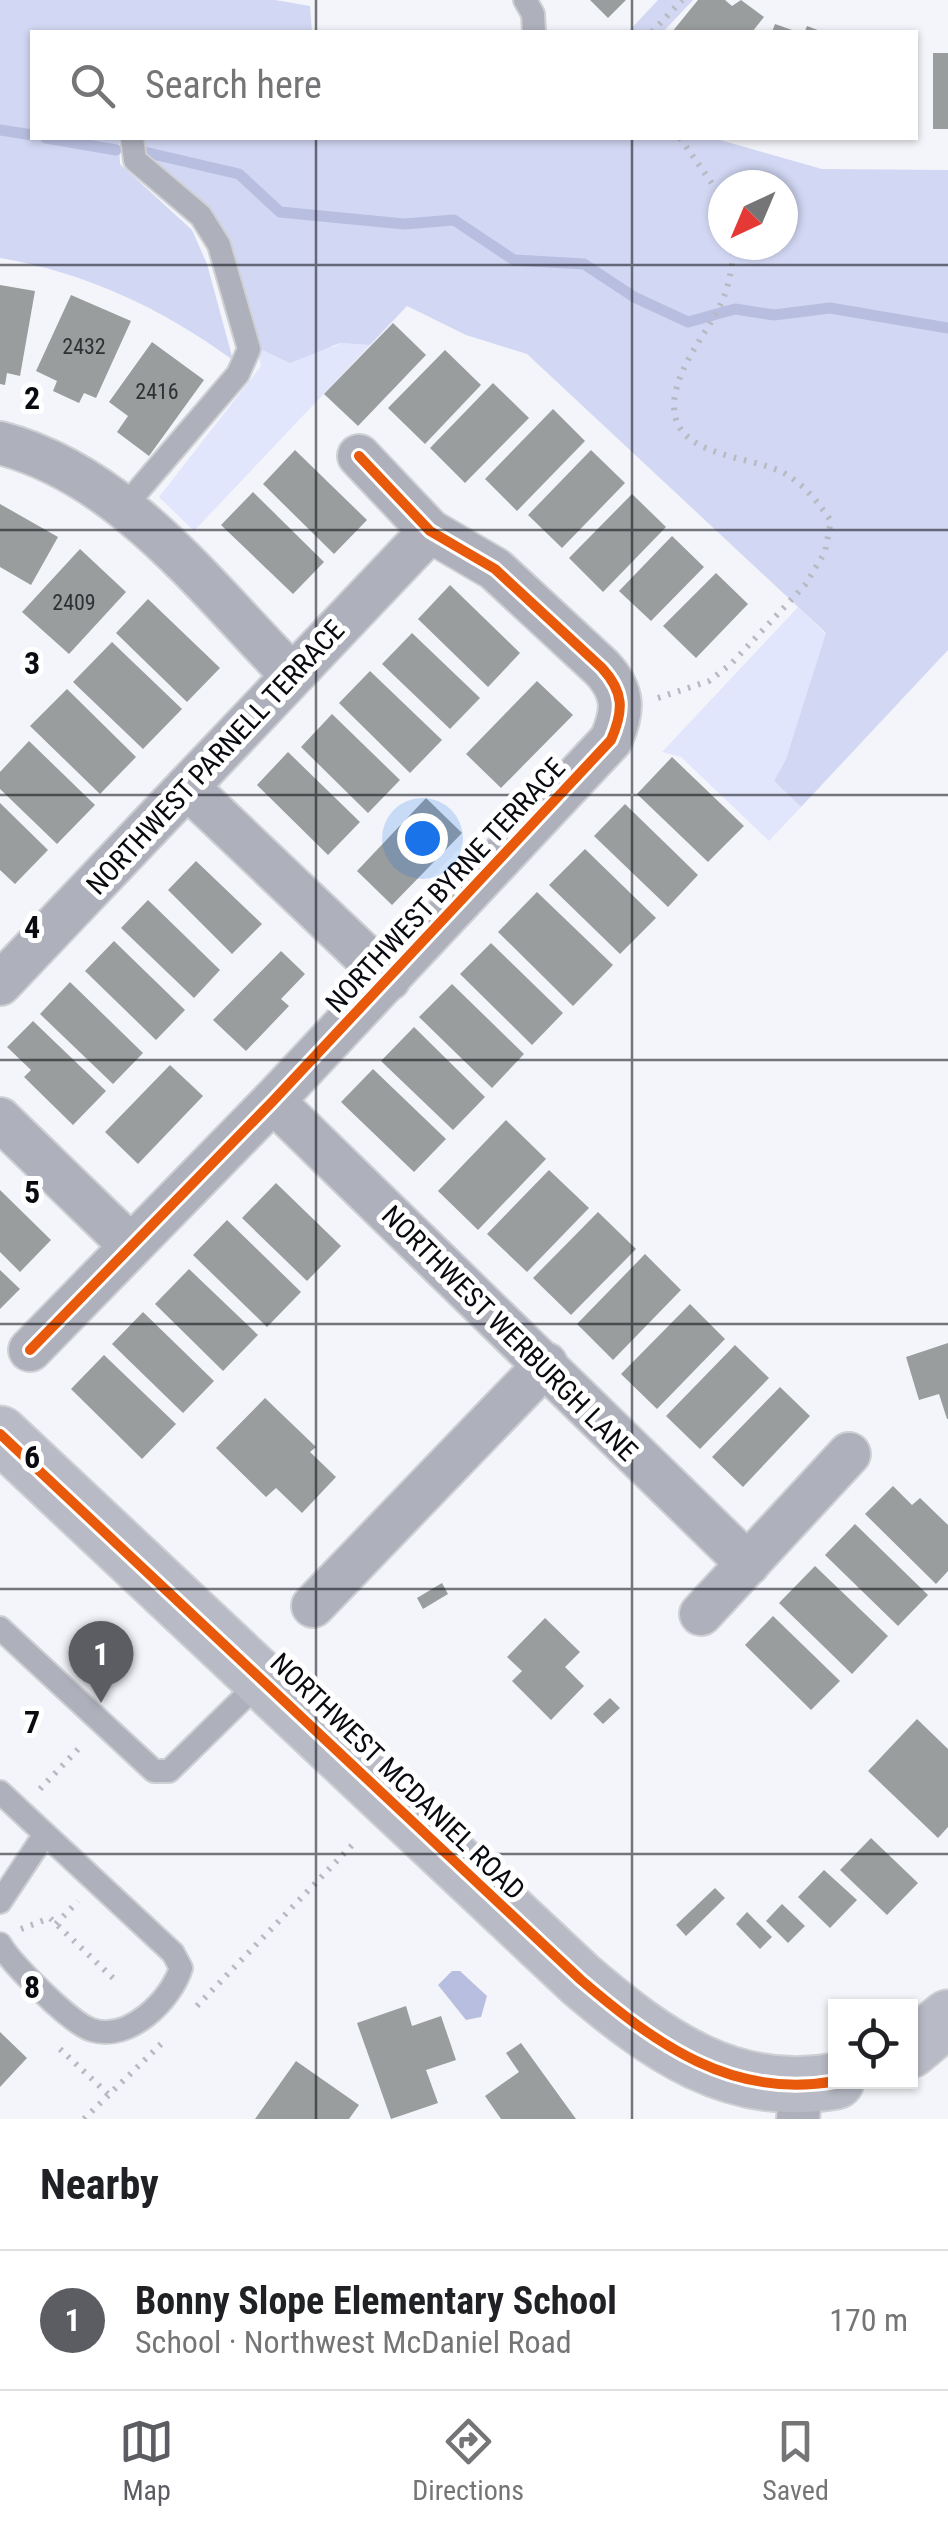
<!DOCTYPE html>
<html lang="en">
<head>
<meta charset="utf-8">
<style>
	body { margin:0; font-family:"Roboto Condensed",sans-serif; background:#f2f2f2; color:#202124 }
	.controls { position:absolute; right:30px; bottom:30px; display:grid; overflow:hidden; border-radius:0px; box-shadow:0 2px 8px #0004 }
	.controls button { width:90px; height:90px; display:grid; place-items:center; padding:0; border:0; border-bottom:2px solid #e0e0e0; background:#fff; color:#202124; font:50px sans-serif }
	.compass { position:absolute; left:708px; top:170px; width:90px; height:90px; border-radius:50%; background:#fff; box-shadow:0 2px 8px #0004; rotate:224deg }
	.you { position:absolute; left:422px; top:838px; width:35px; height:35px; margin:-25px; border:8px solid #fff; border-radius:50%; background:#1a73e8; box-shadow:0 0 0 15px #1a73e833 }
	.badge { display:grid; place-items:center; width:65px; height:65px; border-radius:50%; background:#5c5d63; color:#fff; font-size:32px; font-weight:700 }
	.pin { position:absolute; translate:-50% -82px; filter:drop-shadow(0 2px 5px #0008) }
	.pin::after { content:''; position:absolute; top:52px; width:35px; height:30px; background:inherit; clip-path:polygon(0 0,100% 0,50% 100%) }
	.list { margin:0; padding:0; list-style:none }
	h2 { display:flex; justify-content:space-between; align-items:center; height:130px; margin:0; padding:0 40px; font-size:42px }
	h2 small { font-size:32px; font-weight:400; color:#757577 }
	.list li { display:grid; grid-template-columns:65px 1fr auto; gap:30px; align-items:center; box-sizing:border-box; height:140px; padding:0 40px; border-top:2px solid #e0e0e0 }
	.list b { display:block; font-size:38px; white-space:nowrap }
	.list p { margin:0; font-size:32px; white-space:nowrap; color:#757577 }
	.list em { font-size:32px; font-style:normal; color:#757577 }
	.icon { flex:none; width:55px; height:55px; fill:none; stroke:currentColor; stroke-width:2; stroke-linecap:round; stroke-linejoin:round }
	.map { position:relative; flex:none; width:948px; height:2119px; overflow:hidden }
	.search { position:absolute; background:#fff; box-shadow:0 2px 8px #0004; left:30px; right:30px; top:30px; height:110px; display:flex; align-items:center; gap:25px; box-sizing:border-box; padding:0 35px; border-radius:0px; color:#757577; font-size:38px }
	.sheet { height:270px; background:#fff }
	nav { display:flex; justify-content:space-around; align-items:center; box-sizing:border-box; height:140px; border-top:2px solid #e0e0e0; background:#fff; font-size:28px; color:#757577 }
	nav a { display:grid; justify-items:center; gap:5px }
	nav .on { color:#5c5d63 }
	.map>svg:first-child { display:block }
	.green { fill:#e2e6fc }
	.forest { fill:#d2d7f3; fill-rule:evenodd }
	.water { fill:#b8bedf }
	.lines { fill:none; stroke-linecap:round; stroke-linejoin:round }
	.stream { stroke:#b8bedf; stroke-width:11 }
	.building { fill:#999d9d }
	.lane-casing { stroke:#cfd0d4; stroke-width:26 }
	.street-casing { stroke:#cfd0d4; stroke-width:46 }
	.secondary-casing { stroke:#cfd0d4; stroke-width:59 }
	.path { stroke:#b8bac1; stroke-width:6; stroke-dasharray:2.5 8; stroke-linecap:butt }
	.lane { stroke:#aeb0bc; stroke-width:22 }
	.street { stroke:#aeb0bc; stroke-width:42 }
	.secondary { stroke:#b8bac5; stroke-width:55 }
	.cycleway-casing { stroke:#fff; stroke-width:16 }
	.cycleway { stroke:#e8590c; stroke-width:10 }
	.grid { fill:none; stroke:#0a0b11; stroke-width:2.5; stroke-opacity:0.55 }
	.labels { text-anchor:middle; stroke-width:10; stroke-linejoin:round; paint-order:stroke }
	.number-label { font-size:22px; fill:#2e3034 }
	.street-label { font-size:28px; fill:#0a0b11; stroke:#fff }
	.grid-label { font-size:32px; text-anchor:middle; font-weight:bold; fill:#0a0b11; stroke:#fff; stroke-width:10; stroke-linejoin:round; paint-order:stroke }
</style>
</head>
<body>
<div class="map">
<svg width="948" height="2119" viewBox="0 0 948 2119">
	<rect width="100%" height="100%" fill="#f4f5fa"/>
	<g class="green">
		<path d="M340,343L370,345L194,531L159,497L261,366L256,347H334Z"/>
		<path d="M798,607L826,634L786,759L774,781L801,807L769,841L681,757L662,752Z"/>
	</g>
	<g class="forest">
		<path d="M0,0H275L310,6L312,32H32V138H119L120,164L192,230L207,264L233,360C161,308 87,273 0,258Z"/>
		<path d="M658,0H693L663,32H628Z"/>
		<path d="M144,138H713L822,169L948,170V650L801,807L774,781L786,759L826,633L527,354L466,335L407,306L370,345L340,343L290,363L256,347L231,256L145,153ZM723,185H783V245H723Z"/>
	</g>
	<path class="water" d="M452,1971H460L487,1996L481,2017L466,2020L438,1985Z"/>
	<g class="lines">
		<g class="stream">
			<path d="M0,130L32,135"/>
			<path d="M46,138L116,150"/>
			<path d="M140,151L239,174L280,212L404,224L454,220L514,260L584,264L634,297L688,322L735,309L774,315L830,308L948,328"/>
		</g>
	</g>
	<g class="building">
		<path d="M590,0H626L608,18Z"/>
		<path d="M698,0H725L732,6L741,0L764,17L752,32H672Z"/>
		<path d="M775,24L795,31H805L807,26L823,32H772Z"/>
		<rect x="933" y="53" width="15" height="76"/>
		<path d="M0,285L35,291L20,376L7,373L5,385L0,384Z"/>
		<path d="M71,295L131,321L96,398L84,393L79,403L53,391L57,381L36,371Z"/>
		<path d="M393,323L426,355L358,426L324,394Z"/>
		<path d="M152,342L204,380L149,456L117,432L128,416L109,402Z"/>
		<path d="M445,350L481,385L425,444L388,408Z"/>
		<path d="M493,383L529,418L465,483L430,448Z"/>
		<path d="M553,409L585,441L517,511L485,479Z"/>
		<path d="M295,450L367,520L334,554L263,484Z"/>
		<path d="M591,450L625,483L562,548L528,515Z"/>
		<path d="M253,492L324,562L293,594L221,525Z"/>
		<path d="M632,494L666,527L603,592L569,558Z"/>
		<path d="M0,504L58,537L31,585L0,567Z"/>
		<path d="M672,536L704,567L651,621L619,591Z"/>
		<path d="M80,549L126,592L69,654L22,612Z"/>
		<path d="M716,573L748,604L696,658L663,626Z"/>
		<path d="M450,585L520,653L488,687L418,619Z"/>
		<path d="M148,599L220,668L187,702L116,633Z"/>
		<path d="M412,633L480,698L450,729L382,664Z"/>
		<path d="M112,642L182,709L143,749L73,682Z"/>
		<path d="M370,671L442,740L410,773L339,703Z"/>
		<path d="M537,681L573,715L501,788L466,754Z"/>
		<path d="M67,689L136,757L100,794L30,726Z"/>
		<path d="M332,714L400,780L368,813L301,747Z"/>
		<path d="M29,741L95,805L57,844L0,789V772Z"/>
		<path d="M288,752L360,822L328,855L257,785Z"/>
		<path d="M672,757L744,826L708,862L637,794Z"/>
		<path d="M426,798L462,833L392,905L357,871Z"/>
		<path d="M0,803L48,850L15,884L0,870Z"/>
		<path d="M625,804L698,875L668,907L594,836Z"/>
		<path d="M585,849L656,918L620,954L549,885Z"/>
		<path d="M196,861L262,924L232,954L168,890Z"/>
		<path d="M537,892L613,965L573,1006L498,932Z"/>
		<path d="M148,900L220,970L194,998L121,928Z"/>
		<path d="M114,941L185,1010L156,1040L85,971Z"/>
		<path d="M491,943L563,1013L532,1045L460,974Z"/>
		<path d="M281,951L305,974L281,999L289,1006L246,1051L213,1020Z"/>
		<path d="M70,982L143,1053L113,1084L40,1014Z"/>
		<path d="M452,984L524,1054L492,1088L419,1017Z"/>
		<path d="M33,1021L106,1091L73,1125L24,1077L31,1070L7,1047Z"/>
		<path d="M414,1027L485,1097L453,1130L381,1061Z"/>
		<path d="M170,1065L203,1096L138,1164L105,1132Z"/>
		<path d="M373,1069L446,1139L414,1172L341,1102Z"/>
		<path d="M506,1120L546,1159L478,1230L438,1191Z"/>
		<path d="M549,1170L589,1208L527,1272L487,1234Z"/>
		<path d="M276,1183L341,1246L307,1281L242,1218Z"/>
		<path d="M0,1190L51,1240L20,1272L0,1252Z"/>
		<path d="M598,1212L636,1249L571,1315L533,1278Z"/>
		<path d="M227,1220L301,1292L267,1327L193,1255Z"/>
		<path d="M645,1254L681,1290L613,1360L577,1324Z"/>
		<path d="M189,1269L258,1335L223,1371L155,1304Z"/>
		<path d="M0,1270L20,1289L0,1309Z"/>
		<path d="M690,1304L725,1339L657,1409L621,1374Z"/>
		<path d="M143,1312L214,1381L183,1413L112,1344Z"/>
		<path d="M948,1343V1419H947L939,1394L919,1400L906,1357Z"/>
		<path d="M735,1345L769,1378L700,1449L666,1416Z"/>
		<path d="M104,1355L176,1424L142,1459L71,1389Z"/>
		<path d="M780,1387L810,1416L743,1487L712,1457Z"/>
		<path d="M265,1398L316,1447L310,1452L336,1477L302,1513L276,1488L266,1497L216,1448Z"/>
		<path d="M893,1486L912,1505L920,1498L948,1525V1571L936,1584L865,1514Z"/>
		<path d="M855,1524L928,1595L898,1626L825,1555Z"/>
		<path d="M815,1566L888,1636L852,1674L779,1603Z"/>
		<path d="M442,1583L448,1594L423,1609L417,1598Z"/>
		<path d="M773,1616L840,1681L811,1710L745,1645Z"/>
		<path d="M545,1618L580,1652L565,1667L584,1686L551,1720L512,1681L522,1671L507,1657Z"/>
		<path d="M610,1698L620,1708L603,1724L593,1714Z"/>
		<path d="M917,1719L948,1749V1827L938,1838L868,1771Z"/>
		<path d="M871,1838L918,1883L887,1915L840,1870Z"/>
		<path d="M824,1870L857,1900L830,1928L798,1897Z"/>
		<path d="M715,1888L725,1898L686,1936L676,1925Z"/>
		<path d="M782,1904L805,1926L788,1943L766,1921Z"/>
		<path d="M747,1912L772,1937L760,1949L736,1924Z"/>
		<path d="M406,2006L412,2026L441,2016L456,2060L426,2070L438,2103L391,2119L357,2023Z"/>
		<path d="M0,2032L27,2058L0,2087Z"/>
		<path d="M521,2043L576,2119H501L485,2096L519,2072L506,2053Z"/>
		<path d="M296,2061L359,2105L349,2119H255Z"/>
	</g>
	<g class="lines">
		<g class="lane-casing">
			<g id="lane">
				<path d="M525,0L533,14L534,32"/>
				<path d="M125,506L238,374L249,349L219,245L201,216L135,160L132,138"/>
				<path d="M0,1628L154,1771H169L263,1679"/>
				<path d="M0,1792L173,1953L181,1968C171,2000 129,2042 92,2030C71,2024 11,1963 0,1944"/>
				<path d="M0,1902L45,1834"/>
			</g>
		</g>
		<g class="street-casing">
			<g id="street">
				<path d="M0,443C123,475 205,587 292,675"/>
				<path d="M187,787L389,979"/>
				<path d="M0,984L430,531"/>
				<path d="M273,1101L748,1564"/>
				<path d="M0,1119L131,1246"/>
				<path d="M30,1350L273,1101L611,740C624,710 624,692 602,668L495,569L430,531L359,456"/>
				<path d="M313,1606L546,1364"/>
				<path d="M701,1614L849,1454"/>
				<path d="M798,2119L801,2087"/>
			</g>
		</g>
		<g class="secondary-casing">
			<g id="secondary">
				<path d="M0,1434L581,1980C656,2044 732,2100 836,2081"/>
				<path d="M910,2050L948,2018"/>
			</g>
		</g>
		<g class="path">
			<path d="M652,32L682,0"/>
			<path d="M680,138L723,199"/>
			<path d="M658,698L709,681L731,664L805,585L825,552L831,521C817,501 804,484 782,472C745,454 664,457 675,395C682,356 714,327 726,291C731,276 732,260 736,245"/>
			<path d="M40,1789L83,1744"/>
			<path d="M56,1924L78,1901"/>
			<path d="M21,1929L50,1918L114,1979"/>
			<path d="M197,2006L356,1841"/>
			<path d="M60,2049L108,2094"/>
			<path d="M84,2119L161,2044"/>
		</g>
		<use href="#lane" class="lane"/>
		<use href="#street" class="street"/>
		<use href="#secondary" class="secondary"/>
		<g class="cycleway-casing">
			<g id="cycleway">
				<path d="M30,1350L273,1101L611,740C624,710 624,692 602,668L495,569L430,531L359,456"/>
				<path d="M0,1434L581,1980C656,2044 732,2100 836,2081"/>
			</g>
		</g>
		<use href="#cycleway" class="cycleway"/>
	</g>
	<path class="grid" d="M316,0V32M632,0V32M316,138V2119M632,138V2119M0,265H948M0,530H948M0,795H948M0,1060H948M0,1324H948M0,1589H948M0,1854H948"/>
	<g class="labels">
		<g class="number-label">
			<text x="84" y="354">2432</text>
			<text x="157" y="399">2416</text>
			<text x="74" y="610">2409</text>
		</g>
		<g class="street-label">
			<text transform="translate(215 757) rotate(-47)" y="10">NORTHWEST PARNELL TERRACE</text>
			<text transform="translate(445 885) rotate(-47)" y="10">NORTHWEST BYRNE TERRACE</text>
			<text transform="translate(510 1333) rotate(45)" y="10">NORTHWEST WERBURGH LANE</text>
			<text transform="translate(398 1776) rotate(44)" y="10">NORTHWEST MCDANIEL ROAD</text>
		</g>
	</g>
	<g class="grid-label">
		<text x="32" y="409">2</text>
		<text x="32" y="674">3</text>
		<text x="32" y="938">4</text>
		<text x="32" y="1203">5</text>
		<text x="32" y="1468">6</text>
		<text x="32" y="1733">7</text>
		<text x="32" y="1998">8</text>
	</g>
</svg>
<div class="controls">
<button><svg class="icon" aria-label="locate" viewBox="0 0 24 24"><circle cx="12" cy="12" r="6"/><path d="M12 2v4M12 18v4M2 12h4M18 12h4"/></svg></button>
</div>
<svg class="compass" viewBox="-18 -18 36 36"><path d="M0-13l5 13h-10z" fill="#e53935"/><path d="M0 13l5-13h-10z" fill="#757577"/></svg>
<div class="you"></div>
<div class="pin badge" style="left:101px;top:1703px">1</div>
<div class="search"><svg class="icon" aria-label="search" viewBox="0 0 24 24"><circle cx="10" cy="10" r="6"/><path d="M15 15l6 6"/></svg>Search here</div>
</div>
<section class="sheet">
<h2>Nearby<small></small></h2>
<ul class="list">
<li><span class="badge">1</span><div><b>Bonny Slope Elementary School</b><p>School · Northwest McDaniel Road</p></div><em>170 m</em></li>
</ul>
</section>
<nav>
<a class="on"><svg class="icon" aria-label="map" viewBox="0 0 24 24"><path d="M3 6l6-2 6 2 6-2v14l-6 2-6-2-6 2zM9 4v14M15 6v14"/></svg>Map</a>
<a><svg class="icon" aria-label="directions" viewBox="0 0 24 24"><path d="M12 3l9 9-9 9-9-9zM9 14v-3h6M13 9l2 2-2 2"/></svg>Directions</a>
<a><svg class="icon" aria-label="saved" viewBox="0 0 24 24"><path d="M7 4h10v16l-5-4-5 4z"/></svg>Saved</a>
</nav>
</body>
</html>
